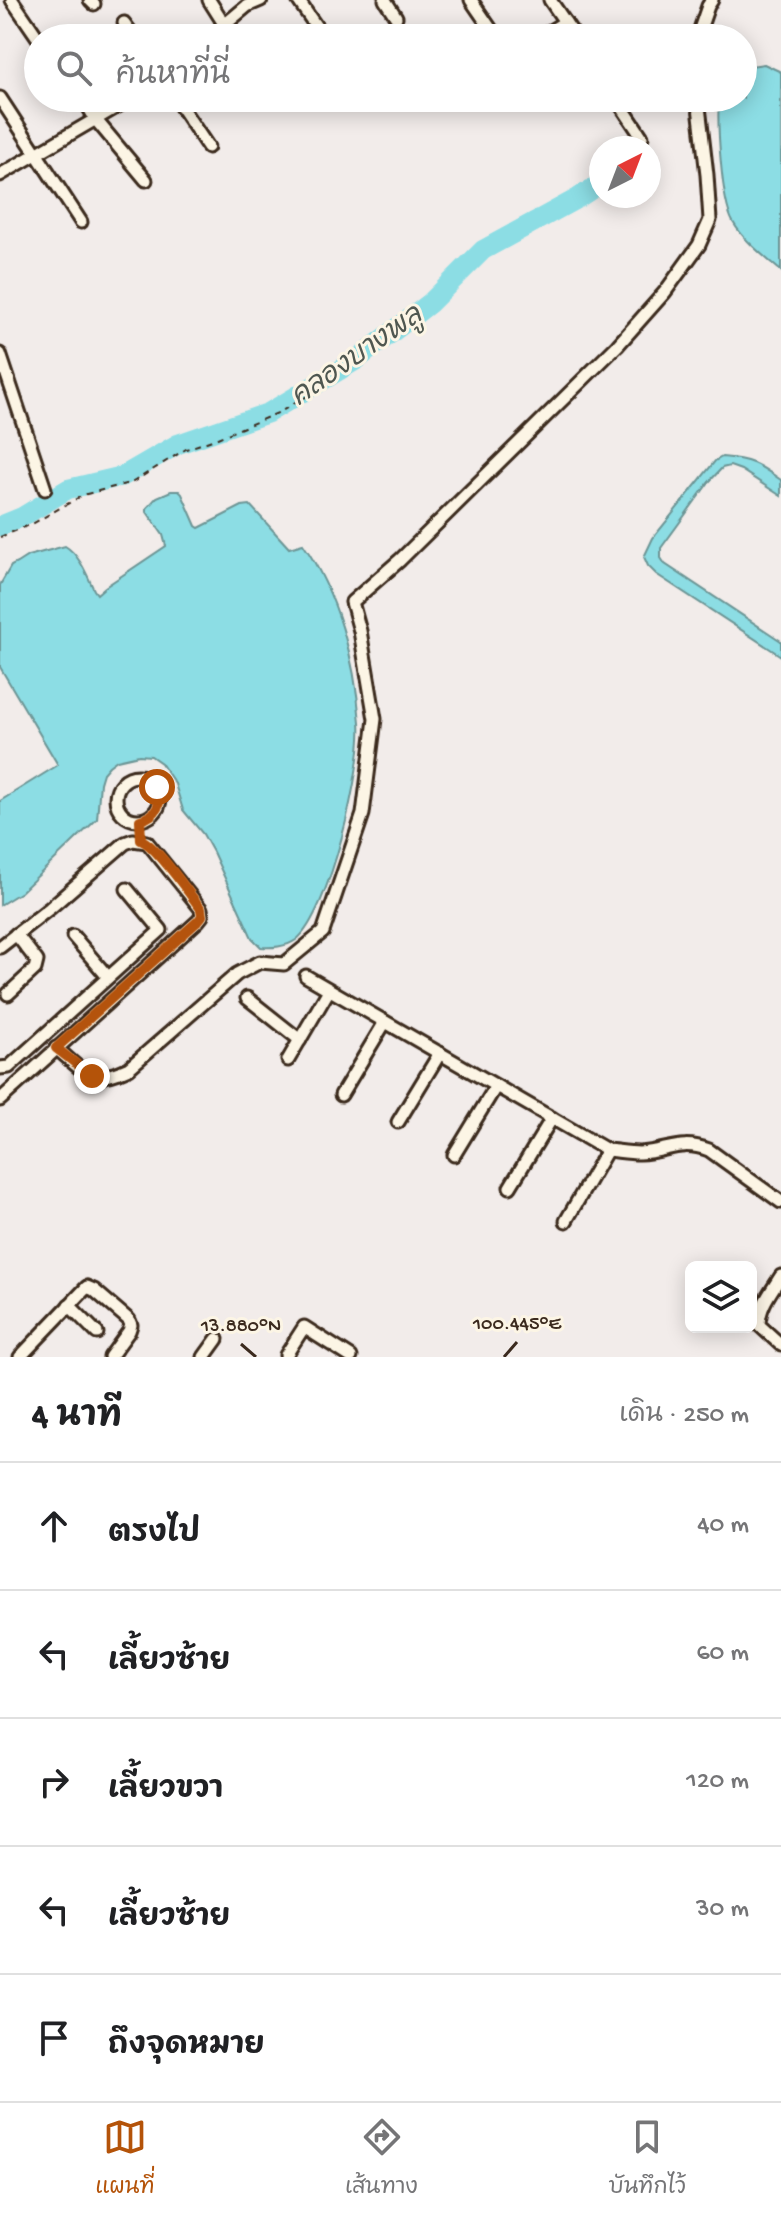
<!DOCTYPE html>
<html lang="th">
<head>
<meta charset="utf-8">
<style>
	body { margin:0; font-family:"Gochi Hand","Playpen Sans Thai",sans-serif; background:#f6f6f6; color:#202124 }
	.controls { position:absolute; right:24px; bottom:24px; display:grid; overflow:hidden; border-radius:12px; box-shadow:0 4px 20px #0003 }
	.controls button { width:72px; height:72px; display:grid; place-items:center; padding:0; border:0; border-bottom:2px solid #e0e0e0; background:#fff; color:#202124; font:40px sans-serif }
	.compass { position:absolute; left:589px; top:136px; width:72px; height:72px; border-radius:50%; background:#fff; box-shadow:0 4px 20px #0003; rotate:42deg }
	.stop { position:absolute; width:24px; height:24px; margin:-18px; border:6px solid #b45309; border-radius:50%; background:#fff }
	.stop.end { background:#b45309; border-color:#fff; box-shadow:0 2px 8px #0008 }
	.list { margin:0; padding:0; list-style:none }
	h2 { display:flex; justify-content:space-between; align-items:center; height:104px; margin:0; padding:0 32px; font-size:34px }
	h2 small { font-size:26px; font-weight:400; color:#757577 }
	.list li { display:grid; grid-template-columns:52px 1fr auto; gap:24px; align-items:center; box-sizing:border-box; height:128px; padding:0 32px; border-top:2px solid #e0e0e0 }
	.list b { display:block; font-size:30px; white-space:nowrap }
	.list em { font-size:26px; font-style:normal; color:#757577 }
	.icon { flex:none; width:44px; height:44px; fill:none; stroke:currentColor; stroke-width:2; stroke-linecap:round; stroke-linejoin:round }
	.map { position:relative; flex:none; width:781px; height:1357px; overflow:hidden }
	.search { position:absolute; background:#fff; box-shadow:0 4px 20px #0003; left:24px; right:24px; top:24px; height:88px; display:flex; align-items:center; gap:20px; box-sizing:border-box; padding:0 28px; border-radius:44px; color:#757577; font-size:30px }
	.sheet { height:744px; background:#fff }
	nav { display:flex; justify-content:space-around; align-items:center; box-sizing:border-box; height:112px; border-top:2px solid #e0e0e0; background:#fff; font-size:22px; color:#757577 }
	nav a { display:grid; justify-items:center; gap:4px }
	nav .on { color:#b45309 }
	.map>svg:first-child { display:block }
	.water { fill:#8cdde4; stroke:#6c9595; stroke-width:2 }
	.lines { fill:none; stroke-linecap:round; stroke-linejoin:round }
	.river { stroke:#8cdde4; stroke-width:20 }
	.street-casing { stroke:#3b2a1e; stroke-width:17 }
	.path { stroke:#3b2a1e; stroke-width:2; stroke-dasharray:6 6; stroke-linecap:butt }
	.street { stroke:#fcf5e5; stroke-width:11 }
	.route { stroke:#b45309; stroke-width:10 }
	.ticks { fill:none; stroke:#3b2a1e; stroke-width:3 }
	.labels { text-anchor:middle; stroke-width:6; stroke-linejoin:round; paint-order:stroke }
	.water-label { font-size:28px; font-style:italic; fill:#4f5750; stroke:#fcf5e5 }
	.ticks-label { font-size:20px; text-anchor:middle; fill:#3b2a1e; stroke:#fcf5e5; stroke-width:6; stroke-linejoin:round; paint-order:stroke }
</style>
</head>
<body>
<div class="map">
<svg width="781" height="1357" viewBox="0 0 781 1357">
	<rect width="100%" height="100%" fill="#f2ecea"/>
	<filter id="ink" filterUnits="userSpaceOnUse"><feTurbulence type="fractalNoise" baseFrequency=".0125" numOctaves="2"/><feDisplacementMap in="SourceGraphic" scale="16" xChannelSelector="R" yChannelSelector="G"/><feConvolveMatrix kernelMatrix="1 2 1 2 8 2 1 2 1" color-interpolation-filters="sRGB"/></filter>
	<g filter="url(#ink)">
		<g class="water">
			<path d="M764,64L781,72V271C766,258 743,240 733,222C721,201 717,123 719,98H743V67Z"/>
			<path d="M722,457C750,459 758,464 781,480V496L741,470L730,466L722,468L709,482L661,548V558L665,564L781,641V656L656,574L648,566L644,557L653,538L715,461Z"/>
			<path d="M171,491H179L182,494L196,526L199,528L242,506L250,505L289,548L303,544C338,595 355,660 360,722C364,763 329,915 296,940C286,947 271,948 261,947L252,938L213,852L203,834L183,810L175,784L161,763L151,756L139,755L117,760L109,766L103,773L100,783L97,819L21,892L0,905V801L58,765L0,667V585L11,566L17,563L28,556L65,546C79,554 87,575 94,590L97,594L105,587L166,546L163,535L147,512V508L157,497Z"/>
		</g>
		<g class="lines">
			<path class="river" d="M0,526L22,517L68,489L123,476L178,444L268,413L355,361L430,303L483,250L578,198L601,183"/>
			<g class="street-casing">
				<g id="street">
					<path d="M12,0L38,38"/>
					<path d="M90,0L94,4"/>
					<path d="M209,0L233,38"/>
					<path d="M298,0L324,38"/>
					<path d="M385,0L396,17"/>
					<path d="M471,0L497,38"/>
					<path d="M550,0L576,38"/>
					<path d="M124,23L135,38"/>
					<path d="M209,38L247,6L261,0"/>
					<path d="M539,38L565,22"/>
					<path d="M697,38L708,6L712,0"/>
					<path d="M0,98L81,222"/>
					<path d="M83,98L96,120L146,180"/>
					<path d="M175,98L208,147"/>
					<path d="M616,98L642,137"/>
					<path d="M0,175L132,98"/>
					<path d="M0,354L45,489"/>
					<circle cx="138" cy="798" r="22"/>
					<path d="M73,936L108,977"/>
					<path d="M0,947L50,908L125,843L133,840L147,842L201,909L202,916L198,921L0,1100"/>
					<path d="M306,976L607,1150C618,1151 629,1153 639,1153C668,1152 679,1139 709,1150L781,1202"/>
					<path d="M8,994L35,969L37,961L16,934"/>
					<path d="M247,998L300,1040"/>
					<path d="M56,1048C86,1073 90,1086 129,1068L237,974L260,962L284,964L323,932L363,814L375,719L360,631L352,602L400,560L617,346L665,292L699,245L710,220L707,175L698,98"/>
					<path d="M288,1060L329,990"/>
					<path d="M0,1068L9,1067L161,930L127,889"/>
					<path d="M341,1095L385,1022"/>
					<path d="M398,1122L440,1053"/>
					<path d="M454,1155L496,1086"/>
					<path d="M510,1187L552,1118"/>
					<path d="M566,1221L607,1150"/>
					<path d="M781,1276C771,1292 759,1306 759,1325L781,1345"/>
					<path d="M69,1305L97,1333"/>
					<path d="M286,1355L304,1327L351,1357"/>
					<path d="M20,1357L87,1287L94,1290L129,1320L131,1325L129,1331L110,1357"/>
					<path d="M204,1357L217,1339"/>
				</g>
			</g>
			<path class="path" d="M0,537L32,524L83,495L133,482L186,449L215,439L280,412L333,381"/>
			<use href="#street" class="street"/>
		</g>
	</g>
	<g class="lines" filter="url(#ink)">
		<path class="route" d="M92,1076L56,1048L198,921L202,916L201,909C189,893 157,846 141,840L140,820C157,816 163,803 157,787"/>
	</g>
	<path class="ticks" d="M241,1344L256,1357M504,1357L517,1342"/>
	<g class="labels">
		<g class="water-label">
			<text transform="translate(355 354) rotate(-35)" y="10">คลองบางพลู</text>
		</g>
	</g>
	<g class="ticks-label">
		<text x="517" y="1329">100.445°E</text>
		<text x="241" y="1331">13.880°N</text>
	</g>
</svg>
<div class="controls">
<button><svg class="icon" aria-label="layers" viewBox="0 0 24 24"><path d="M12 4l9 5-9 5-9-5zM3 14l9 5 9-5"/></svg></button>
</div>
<svg class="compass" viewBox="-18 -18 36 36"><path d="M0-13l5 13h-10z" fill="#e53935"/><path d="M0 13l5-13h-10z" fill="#757577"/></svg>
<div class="stop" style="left:157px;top:787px"></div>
<div class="stop end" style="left:92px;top:1076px"></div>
<div class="search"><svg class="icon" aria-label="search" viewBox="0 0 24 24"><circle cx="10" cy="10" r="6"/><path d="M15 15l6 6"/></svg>ค้นหาที่นี่</div>
</div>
<section class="sheet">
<h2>4 นาที<small>เดิน · 250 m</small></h2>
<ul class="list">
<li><svg class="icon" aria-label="ahead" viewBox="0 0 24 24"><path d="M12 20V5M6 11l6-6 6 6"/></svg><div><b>ตรงไป</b></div><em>40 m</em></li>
<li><svg class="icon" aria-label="left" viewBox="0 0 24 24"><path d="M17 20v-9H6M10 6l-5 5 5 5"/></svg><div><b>เลี้ยวซ้าย</b></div><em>60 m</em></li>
<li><svg class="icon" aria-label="right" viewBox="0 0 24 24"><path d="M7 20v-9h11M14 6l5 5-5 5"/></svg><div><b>เลี้ยวขวา</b></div><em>120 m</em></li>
<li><svg class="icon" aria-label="left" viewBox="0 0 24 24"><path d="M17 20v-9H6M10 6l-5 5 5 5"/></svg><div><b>เลี้ยวซ้าย</b></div><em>30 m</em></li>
<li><svg class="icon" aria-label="arrive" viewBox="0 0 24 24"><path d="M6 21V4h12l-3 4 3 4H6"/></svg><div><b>ถึงจุดหมาย</b></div></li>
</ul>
</section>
<nav>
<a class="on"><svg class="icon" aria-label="map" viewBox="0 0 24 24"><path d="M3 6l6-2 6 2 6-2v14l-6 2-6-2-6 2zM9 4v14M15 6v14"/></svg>แผนที่</a>
<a><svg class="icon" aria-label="directions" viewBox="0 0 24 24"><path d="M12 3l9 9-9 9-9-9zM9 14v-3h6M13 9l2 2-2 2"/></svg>เส้นทาง</a>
<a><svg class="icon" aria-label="saved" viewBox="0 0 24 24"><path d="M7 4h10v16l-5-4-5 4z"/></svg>บันทึกไว้</a>
</nav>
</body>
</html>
